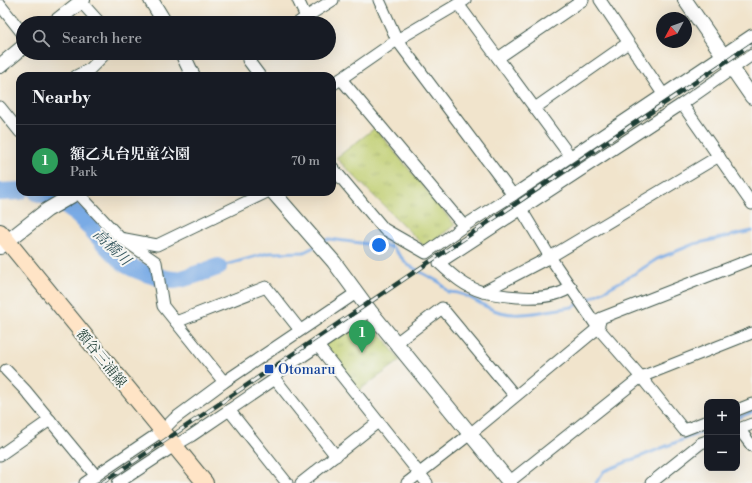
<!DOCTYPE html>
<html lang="en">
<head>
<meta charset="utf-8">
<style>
	body { margin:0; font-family:"Libre Bodoni","Noto Serif JP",serif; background:#20242c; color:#f1f3f6 }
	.controls { position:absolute; right:12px; bottom:12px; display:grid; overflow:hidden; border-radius:8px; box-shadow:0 4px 16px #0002 }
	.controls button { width:36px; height:36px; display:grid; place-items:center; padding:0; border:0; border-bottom:1px solid #363941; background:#171b24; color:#f1f3f6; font:20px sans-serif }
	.compass { position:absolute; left:656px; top:12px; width:36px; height:36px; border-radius:50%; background:#171b24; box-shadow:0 4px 16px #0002; rotate:229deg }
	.you { position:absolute; left:379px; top:245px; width:14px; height:14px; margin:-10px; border:3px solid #fff; border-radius:50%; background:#1a73e8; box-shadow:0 0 0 6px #1a73e833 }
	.badge { display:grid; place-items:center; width:26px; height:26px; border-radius:50%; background:#d690ce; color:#fff; font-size:13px; font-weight:700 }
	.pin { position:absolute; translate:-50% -33px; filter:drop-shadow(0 1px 2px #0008) }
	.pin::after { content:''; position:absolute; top:21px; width:14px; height:12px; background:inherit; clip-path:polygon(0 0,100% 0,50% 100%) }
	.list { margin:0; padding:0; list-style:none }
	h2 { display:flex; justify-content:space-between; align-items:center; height:52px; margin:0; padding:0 16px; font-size:17px }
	h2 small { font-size:13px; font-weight:400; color:#9ea1a6 }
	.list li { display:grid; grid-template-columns:26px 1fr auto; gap:12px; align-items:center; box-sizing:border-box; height:72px; padding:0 16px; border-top:1px solid #363941 }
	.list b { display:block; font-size:15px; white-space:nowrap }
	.list p { margin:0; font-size:13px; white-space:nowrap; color:#9ea1a6 }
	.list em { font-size:13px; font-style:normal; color:#9ea1a6 }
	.icon { flex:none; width:22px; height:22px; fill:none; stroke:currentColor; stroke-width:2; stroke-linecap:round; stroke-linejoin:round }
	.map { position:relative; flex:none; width:752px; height:483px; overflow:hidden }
	.search { position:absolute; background:#171b24; box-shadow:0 4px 16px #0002; left:16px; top:16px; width:320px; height:44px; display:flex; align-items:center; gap:10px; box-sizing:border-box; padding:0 14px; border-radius:22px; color:#9ea1a6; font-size:15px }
	.panel { position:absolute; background:#171b24; box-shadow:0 4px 16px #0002; left:16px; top:72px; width:320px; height:124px; border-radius:12px }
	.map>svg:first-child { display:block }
	.park { fill:url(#park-tufts); stroke:#708652 }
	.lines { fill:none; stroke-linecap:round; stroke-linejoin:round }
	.stream { stroke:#7aabe5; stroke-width:3 }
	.river { stroke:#7aabe5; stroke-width:18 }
	.minor-casing { stroke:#3e564b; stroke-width:13 }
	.tertiary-casing { stroke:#3e564b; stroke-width:16 }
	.secondary-casing { stroke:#3e564b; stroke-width:18 }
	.minor { stroke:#fff; stroke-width:11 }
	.tertiary { stroke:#fff; stroke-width:14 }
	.secondary { stroke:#ffe4c6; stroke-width:16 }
	.rail-casing { stroke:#1f3d34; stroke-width:4.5 }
	.rail { stroke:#f6f6f2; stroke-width:3; stroke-dasharray:9; stroke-linecap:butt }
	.transit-dot { fill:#1a4fb4; stroke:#f6f6f2; stroke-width:1.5 }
	.labels { text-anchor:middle; stroke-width:4; stroke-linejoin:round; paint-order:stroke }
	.street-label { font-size:14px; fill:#1f3d34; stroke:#f6f6f2 }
	.transit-label { font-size:14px; fill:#164399; stroke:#f6f6f2; text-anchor:start }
	.water-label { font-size:15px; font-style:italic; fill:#365860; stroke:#f6f6f2 }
</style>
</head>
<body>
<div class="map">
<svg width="752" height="483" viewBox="0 0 752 483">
	<defs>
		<pattern id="park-tufts" width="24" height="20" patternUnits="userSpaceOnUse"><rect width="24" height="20" fill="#c0ce70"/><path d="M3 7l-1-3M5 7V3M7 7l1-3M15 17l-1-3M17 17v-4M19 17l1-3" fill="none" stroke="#9ba85d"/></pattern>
	</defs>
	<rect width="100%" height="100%" fill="#f6f6f2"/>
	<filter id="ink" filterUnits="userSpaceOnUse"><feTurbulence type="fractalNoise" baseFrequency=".025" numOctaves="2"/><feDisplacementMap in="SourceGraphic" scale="8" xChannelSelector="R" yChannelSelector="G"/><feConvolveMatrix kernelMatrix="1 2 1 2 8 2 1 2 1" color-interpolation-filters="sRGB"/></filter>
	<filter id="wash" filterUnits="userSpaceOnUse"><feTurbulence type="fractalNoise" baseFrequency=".012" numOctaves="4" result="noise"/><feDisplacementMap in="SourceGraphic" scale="16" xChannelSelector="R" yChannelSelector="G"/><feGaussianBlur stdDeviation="0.9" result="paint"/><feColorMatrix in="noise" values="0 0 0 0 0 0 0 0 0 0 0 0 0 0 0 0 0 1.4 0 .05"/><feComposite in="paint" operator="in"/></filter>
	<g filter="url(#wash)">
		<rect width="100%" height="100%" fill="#f1e4cc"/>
		<g class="park">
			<path d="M375,128L455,225L425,247L336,158Z"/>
			<path d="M368,316L400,361L358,391L324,345Z"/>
		</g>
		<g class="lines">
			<g class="stream">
				<path d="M322,242L329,239L392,247L408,265L439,282L448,292C467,291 482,308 500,312C522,318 549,310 572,307L579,304"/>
				<path d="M218,267L268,253L304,252L316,246"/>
				<path d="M584,302L634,274L657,259L694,244L752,231"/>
				<path d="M737,418L752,412"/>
				<path d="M596,483L604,471L707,430"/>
			</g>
			<g class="river">
				<path d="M0,192L20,191"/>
				<path d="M37,192C81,205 93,236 124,263C133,270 162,279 174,280C183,280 208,270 218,267"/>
			</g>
		</g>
	</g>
	<g filter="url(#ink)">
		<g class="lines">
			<g class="minor-casing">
				<g id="minor">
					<path d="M298,0L306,17L298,23"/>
					<path d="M379,0L397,40L465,0"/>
					<path d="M600,0L663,94"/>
					<path d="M81,2L100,23"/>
					<path d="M458,4L570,156"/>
					<path d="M0,5L23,34"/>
					<path d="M306,17L333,0"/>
					<path d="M257,53L248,60L260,76"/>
					<path d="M498,58L583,0"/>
					<path d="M76,76L90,69L106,53"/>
					<path d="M341,79L464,226"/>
					<path d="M332,85L397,40L513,195L464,226L426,253L384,229L332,167"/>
					<path d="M682,104L752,204"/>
					<path d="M0,107L20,132"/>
					<path d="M535,108L628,43"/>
					<path d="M77,192L120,238L157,245L267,192"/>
					<path d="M513,195L752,35"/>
					<path d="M521,209L550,257L719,156"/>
					<path d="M124,240L156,262L163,306L224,382"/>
					<path d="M752,259L601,318L598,328L641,377L752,333"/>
					<path d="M483,292C508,297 550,303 571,287"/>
					<path d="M176,322L266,287L300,330"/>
					<path d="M396,343L442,308L515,396"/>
					<path d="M318,346L427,483"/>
					<path d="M6,370L25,390L96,476"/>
					<path d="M275,379L336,456"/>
					<path d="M229,410L287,483"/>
					<path d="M737,410L752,404"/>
					<path d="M752,424L739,429L752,446"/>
					<path d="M0,455L50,420"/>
					<path d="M509,482L641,377L684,430L707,421"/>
					<path d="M85,483L162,431L174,419L224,382L356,293"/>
					<path d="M118,483L174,446L191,436L275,379L276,374L370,311"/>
					<path d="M301,483L378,422"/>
					<path d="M407,483L470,434L598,328L550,257L483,292C465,287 453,276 439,263L682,104L752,55"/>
					<path d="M651,483L701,443L707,441"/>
				</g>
			</g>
			<g class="tertiary-casing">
				<g id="tertiary">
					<path d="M151,0L165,23"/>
					<path d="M685,0L752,97"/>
					<path d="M54,23L83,0"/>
					<path d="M182,53L193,76"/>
					<path d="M0,66L23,47"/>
					<path d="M273,192L334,262L370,311L510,483"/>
					<path d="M0,247L47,210L78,192"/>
				</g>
			</g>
			<g class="secondary-casing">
				<path id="secondary" d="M0,232L205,483"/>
			</g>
			<use href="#minor" class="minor"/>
			<use href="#tertiary" class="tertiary"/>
			<use href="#secondary" class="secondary"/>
			<g class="rail-casing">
				<path id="rail" d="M102,483L752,44"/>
			</g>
			<use href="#rail" class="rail"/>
		</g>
	</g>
	<rect class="transit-dot" x="264" y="364" width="10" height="10" rx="2"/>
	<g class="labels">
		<g class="street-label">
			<text transform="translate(102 358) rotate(51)" y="5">額谷三浦線</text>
		</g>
		<g class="transit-label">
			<text x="278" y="374">Otomaru</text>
		</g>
		<g class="water-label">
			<text transform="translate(112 247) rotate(44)" y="5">高橋川</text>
		</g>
	</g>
</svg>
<div class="controls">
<button>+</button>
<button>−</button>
</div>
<svg class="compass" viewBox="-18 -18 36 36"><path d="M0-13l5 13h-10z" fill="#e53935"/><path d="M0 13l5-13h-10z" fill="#9ea1a6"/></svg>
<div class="you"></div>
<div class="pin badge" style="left:362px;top:353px;background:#2e9e5b">1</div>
<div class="search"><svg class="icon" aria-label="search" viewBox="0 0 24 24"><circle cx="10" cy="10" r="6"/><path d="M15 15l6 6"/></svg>Search here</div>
<section class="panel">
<h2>Nearby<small></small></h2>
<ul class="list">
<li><span class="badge" style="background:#2e9e5b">1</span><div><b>額乙丸台児童公園</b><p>Park</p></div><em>70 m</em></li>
</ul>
</section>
</div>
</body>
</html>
